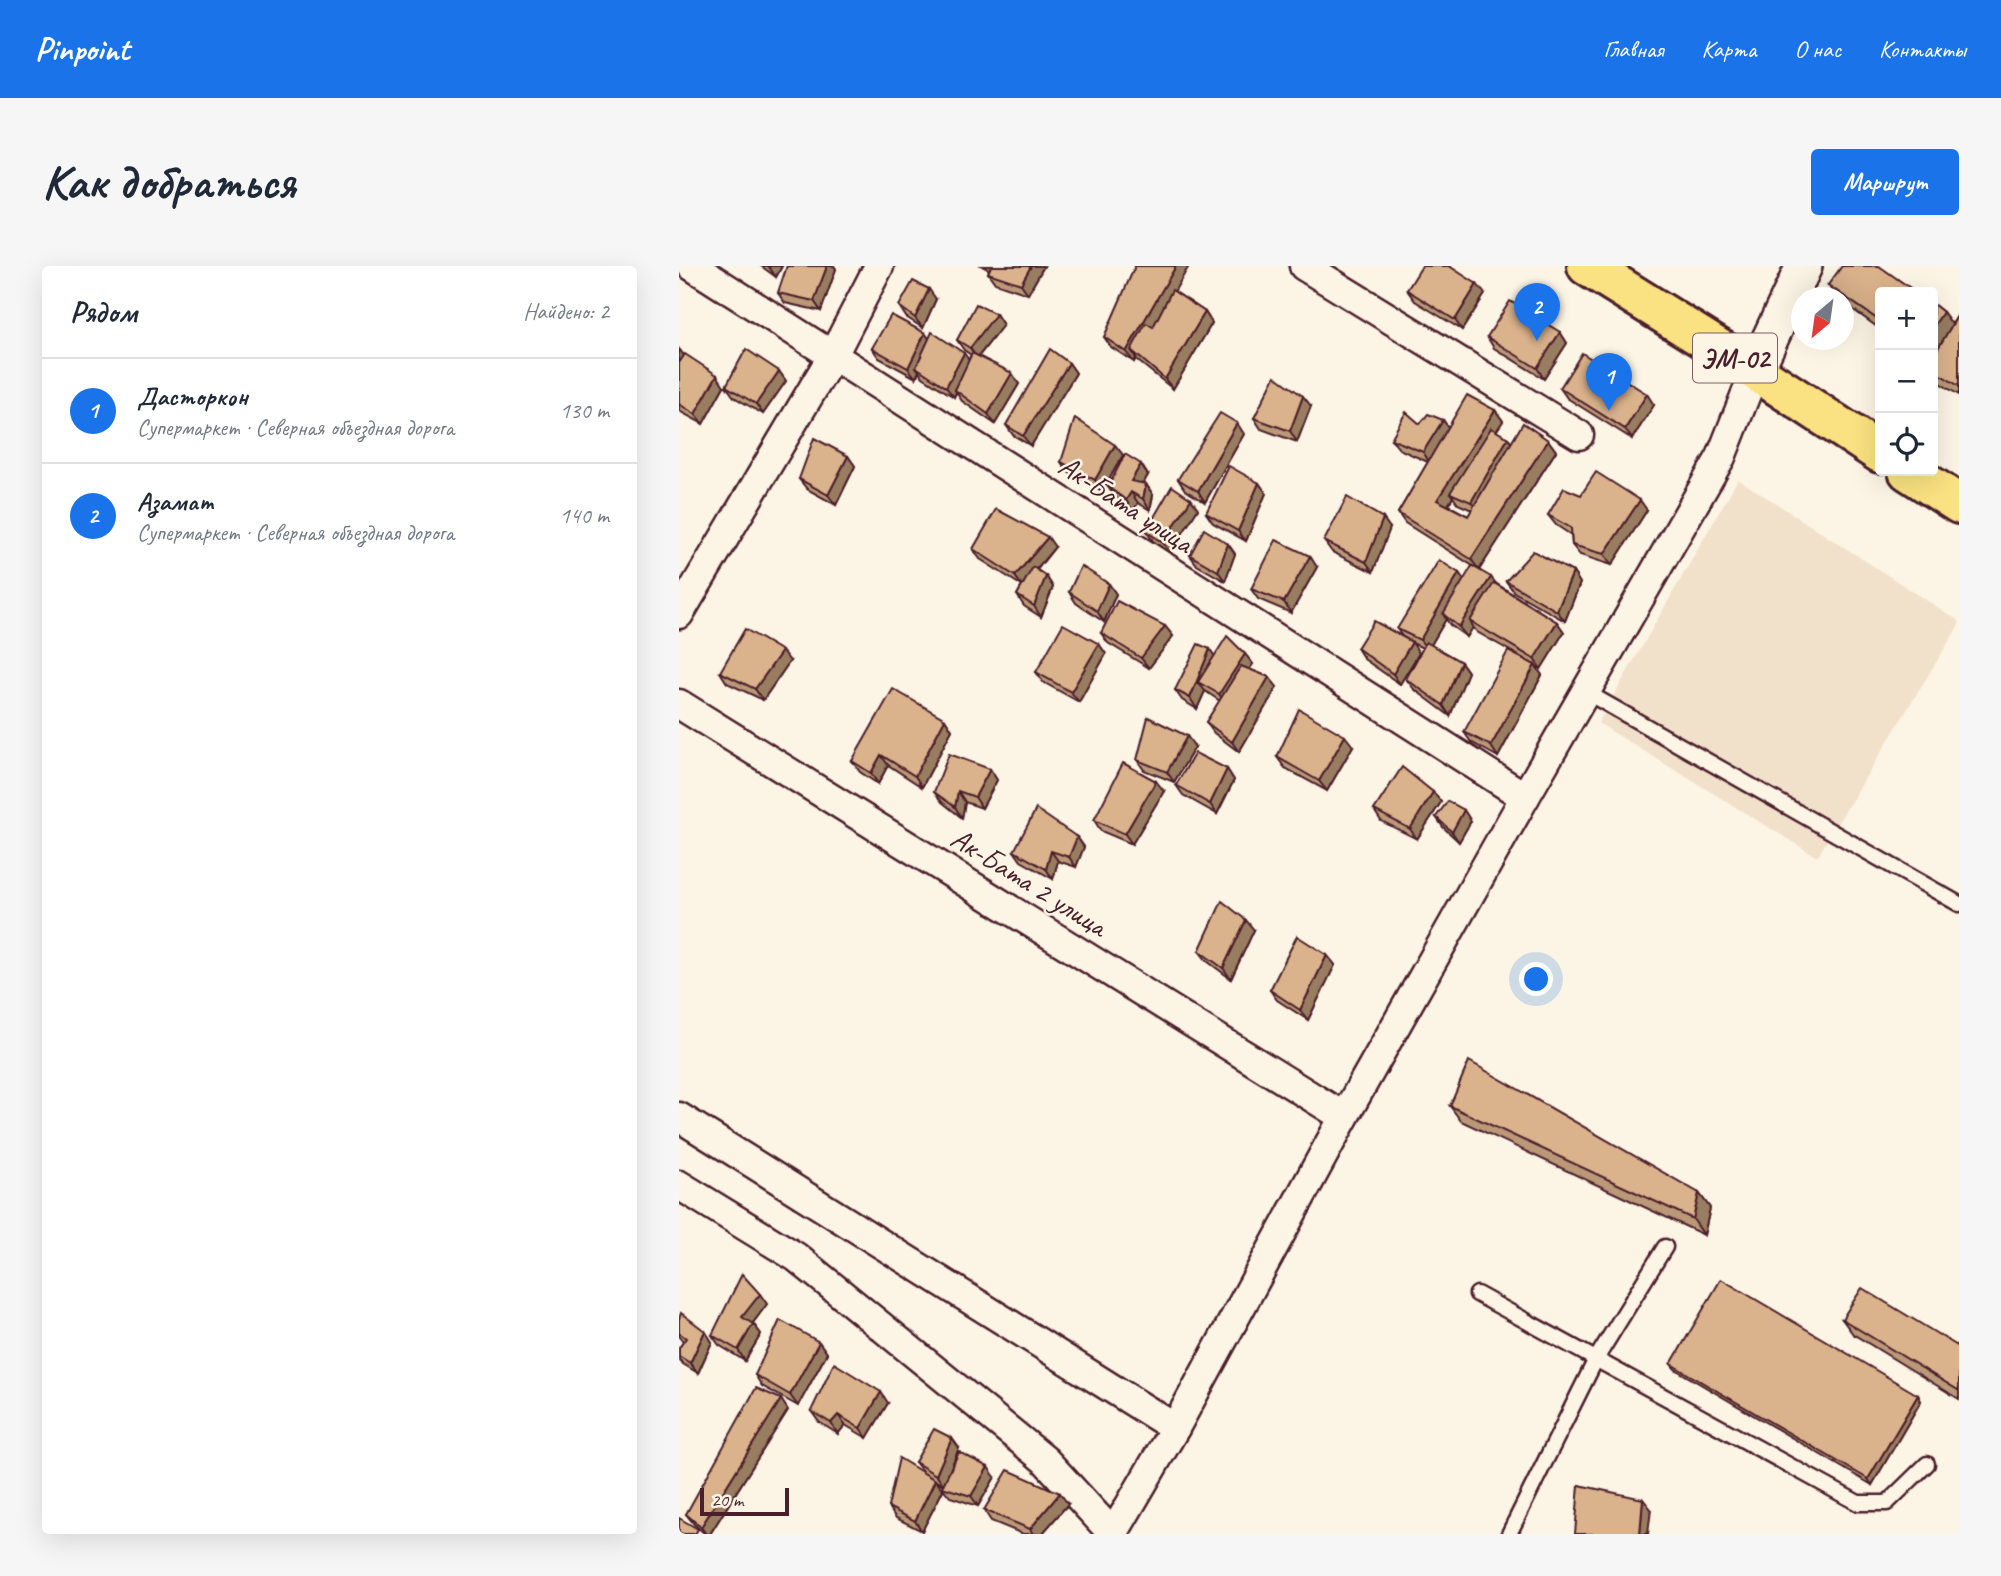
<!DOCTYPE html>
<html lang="ru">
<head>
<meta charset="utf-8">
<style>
	body { margin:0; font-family:Caveat,sans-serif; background:#f6f6f7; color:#1f2937 }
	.controls { position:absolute; right:21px; top:21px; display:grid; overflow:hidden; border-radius:7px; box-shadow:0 7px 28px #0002 }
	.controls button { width:63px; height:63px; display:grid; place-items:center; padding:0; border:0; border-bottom:2px solid #e0e1e3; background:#fff; color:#1f2937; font:35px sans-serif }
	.compass { position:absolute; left:1112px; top:21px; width:63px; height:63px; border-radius:50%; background:#fff; box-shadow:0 7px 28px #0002; rotate:209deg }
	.scale { position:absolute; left:21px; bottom:18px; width:89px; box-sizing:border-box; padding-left:7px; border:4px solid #4a1f2b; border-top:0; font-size:19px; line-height:24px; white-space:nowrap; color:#4a1f2b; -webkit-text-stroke:5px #fcf5e5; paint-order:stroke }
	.you { position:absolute; left:858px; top:714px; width:24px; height:24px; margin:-18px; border:5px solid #fff; border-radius:50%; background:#1a73e8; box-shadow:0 0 0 10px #1a73e833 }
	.badge { display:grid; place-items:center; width:46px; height:46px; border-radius:50%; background:#1a73e8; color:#fff; font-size:23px; font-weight:700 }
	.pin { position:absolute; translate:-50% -58px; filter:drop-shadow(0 2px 4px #0008) }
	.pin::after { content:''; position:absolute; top:37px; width:24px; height:21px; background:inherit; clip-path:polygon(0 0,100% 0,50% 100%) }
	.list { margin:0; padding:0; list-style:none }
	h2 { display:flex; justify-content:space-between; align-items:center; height:91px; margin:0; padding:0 28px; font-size:30px }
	h2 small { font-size:23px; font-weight:400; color:#747a83 }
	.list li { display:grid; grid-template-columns:46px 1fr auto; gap:21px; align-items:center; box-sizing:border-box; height:105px; padding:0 28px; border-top:2px solid #e0e1e3 }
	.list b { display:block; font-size:26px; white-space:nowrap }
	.list p { margin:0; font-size:23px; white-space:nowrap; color:#747a83 }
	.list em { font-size:23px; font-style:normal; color:#747a83 }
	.icon { flex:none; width:38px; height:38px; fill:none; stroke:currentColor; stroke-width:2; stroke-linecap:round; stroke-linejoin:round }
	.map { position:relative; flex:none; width:1280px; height:1268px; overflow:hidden; border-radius:7px }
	header { display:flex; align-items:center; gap:42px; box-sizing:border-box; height:98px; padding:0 35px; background:#1a73e8; color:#fff }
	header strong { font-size:33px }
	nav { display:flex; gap:38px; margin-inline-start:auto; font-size:24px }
	.intro { display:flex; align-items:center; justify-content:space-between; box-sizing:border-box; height:168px; padding:0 42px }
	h1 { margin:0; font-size:49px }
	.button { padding:18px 32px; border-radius:7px; background:#1a73e8; color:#fff; font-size:24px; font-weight:700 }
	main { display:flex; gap:42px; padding:0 42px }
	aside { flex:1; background:#fff; border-radius:7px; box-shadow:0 7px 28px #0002 }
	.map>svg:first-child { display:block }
	.built { fill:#f2e1ca }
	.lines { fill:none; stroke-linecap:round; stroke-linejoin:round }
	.service-casing { stroke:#4a1f2b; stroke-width:19 }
	.minor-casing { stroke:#4a1f2b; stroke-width:33 }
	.tertiary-casing { stroke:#4a1f2b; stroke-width:40 }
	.trunk-casing { stroke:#4a1f2b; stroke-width:44 }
	.service { stroke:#fcf5e5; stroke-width:14 }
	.minor { stroke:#fcf5e5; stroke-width:28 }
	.tertiary { stroke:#fcf5e5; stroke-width:35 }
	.trunk { stroke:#fae181; stroke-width:38 }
	.wall { fill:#bb9978; stroke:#4a1f2b; stroke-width:2; fill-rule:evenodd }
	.shaded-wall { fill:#997d61; stroke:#4a1f2b; stroke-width:2 }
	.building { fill:#dab28b; stroke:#4a1f2b; stroke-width:2 }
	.labels { text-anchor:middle; stroke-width:5; stroke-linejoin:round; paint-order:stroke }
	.shield { fill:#fcf5e5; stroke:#7f5f63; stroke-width:2 }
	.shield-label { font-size:28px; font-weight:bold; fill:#4a1f2b }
	.street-label { font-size:30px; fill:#4a1f2b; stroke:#fcf5e5 }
</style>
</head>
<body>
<header>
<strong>Pinpoint</strong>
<nav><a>Главная</a><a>Карта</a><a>О нас</a><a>Контакты</a></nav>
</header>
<div class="intro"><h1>Как добраться</h1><a class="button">Маршрут</a></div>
<main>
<aside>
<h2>Рядом<small>Найдено: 2</small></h2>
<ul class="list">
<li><span class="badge">1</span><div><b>Дасторкон</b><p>Супермаркет · Северная объездная дорога</p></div><em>130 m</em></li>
<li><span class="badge">2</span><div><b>Азамат</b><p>Супермаркет · Северная объездная дорога</p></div><em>140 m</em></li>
</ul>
</aside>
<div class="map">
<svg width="1280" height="1268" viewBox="0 0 1280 1268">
	<rect width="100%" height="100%" fill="#fcf5e5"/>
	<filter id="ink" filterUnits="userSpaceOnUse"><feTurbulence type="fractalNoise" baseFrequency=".0143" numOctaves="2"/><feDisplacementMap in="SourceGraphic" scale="14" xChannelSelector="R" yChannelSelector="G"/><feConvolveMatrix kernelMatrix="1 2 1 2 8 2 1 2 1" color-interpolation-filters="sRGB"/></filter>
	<g filter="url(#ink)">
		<path class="built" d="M1059,213L1280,355V359L1138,591L919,457Z"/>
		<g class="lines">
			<g class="service-casing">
				<g id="service">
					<path d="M907,426L1280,638"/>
					<path d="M798,1028L1179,1237H1208L1248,1198"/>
					<path d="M830,1268L917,1093L986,981"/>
				</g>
			</g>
			<g class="minor-casing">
				<g id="minor">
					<path d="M13,0L846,531"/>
					<path d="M625,0L900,169"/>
					<path d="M0,348L154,89L200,0"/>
					<path d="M0,438L665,851"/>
					<path d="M0,851L496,1162"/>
					<path d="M0,919L117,991L366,1194L434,1268"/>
					<path d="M434,1268L496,1162L665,851L846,531L1042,191L1076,105"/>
				</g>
			</g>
			<g class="tertiary-casing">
				<path id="tertiary" d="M1076,105L1125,0"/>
			</g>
			<g class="trunk-casing">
				<g id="trunk">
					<path d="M908,0L1076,105L1201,187"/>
					<path d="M1229,205L1280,238"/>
				</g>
			</g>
			<use href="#service" class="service"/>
			<use href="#minor" class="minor"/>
			<use href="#tertiary" class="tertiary"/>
			<use href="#trunk" class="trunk"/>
		</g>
		<g class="wall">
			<path d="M82,0H103L97,11Z"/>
			<path d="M108,0H155L157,3L142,45L106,37L99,27Z"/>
			<path d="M303,0H365L349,28L316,17L309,7L310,4Z"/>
			<path d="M1149,19L1201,26V63L1165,37V32H1158Z"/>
			<path d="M728,24L806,28L783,64L736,35Z"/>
			<path d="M495,25L526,46L533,57L494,123L459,95L457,92L455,96L432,81L425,71Z"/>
			<path d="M257,33L244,62L227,51L220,40Z"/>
			<path d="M1254,38L1264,46L1273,58L1280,47V129L1259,116L1254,109Z"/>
			<path d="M317,48L324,59L300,90L340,118L316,158L283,135L277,126L275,131L244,111L240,105L237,112L200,92L193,82L246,67L250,73L289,94L292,89L285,84L278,74Z"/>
			<path d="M881,66L888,77L865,113L815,82L808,71Z"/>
			<path d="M0,83L5,90L45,120L24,158L0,145Z"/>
			<path d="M390,97L397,107L352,180L334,169L327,159Z"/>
			<path d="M100,105L107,115L84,148L55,131L47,120Z"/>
			<path d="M881,122L975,139L953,173L888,132Z"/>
			<path d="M632,140L618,176L582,163L575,152Z"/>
			<path d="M816,144L824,155L817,165L829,172L832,177L869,174L877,185L800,304L818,318L878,356L885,366L862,403L856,400L863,409L819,491L792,476L785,466L847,394L798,366L794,361L788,371L771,359L767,353L752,379L782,396L789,406L771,450L735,423L727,413L744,382L733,377L740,387L721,418L685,393L678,382L724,372L718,363L780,307L785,314L797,302L726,257L719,247L749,196L720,183L712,173L764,154L769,161ZM774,231L779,238L793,244L789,250L769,239Z"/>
			<path d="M565,168L526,236L506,224L499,213Z"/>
			<path d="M436,179L444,189L423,225L389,206L382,196Z"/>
			<path d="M169,190L176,200L157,239L128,223L120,213Z"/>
			<path d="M469,209L464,218H467L474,229L471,244L459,237L454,245L436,231L429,221Z"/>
			<path d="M580,217L587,227L567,275L534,257L527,247Z"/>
			<path d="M902,229L968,244L933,299L901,289L893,279L892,269L877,259L869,249Z"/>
			<path d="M512,233L519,243L491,287L474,275L467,265Z"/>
			<path d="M711,262L694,306L653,286L645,275Z"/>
			<path d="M549,278L556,288L546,315L518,299L511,289Z"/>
			<path d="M376,281L358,304L367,310L374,321L362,351L345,340L338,329L343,320L301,293L294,283Z"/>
			<path d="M638,301L612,347L579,333L572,323Z"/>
			<path d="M894,306L901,317L886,355L835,326L827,315Z"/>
			<path d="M430,318L437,328L425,356L397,337L390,326Z"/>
			<path d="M486,360L494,370L470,402L429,377L422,367Z"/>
			<path d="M420,378L427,388L400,436L364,416L357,406Z"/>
			<path d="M566,388L574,398L570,403L590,411L598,421L560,486L535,467L527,456L541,435L526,425L518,443L503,434L496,424L535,390Z"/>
			<path d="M111,395L84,434L48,417L41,406Z"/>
			<path d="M266,453L273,464L243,521L209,499L199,518L181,506L173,495Z"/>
			<path d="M674,480L648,525L606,502L598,491Z"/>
			<path d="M516,481L495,516L465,504L458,494Z"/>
			<path d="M311,503L318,514L303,542L286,536L283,552L263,536L255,526Z"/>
			<path d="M548,503L555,514L538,548L504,529L497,519Z"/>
			<path d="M485,525L453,578L422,565L415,554Z"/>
			<path d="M754,526L762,536L738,573L702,555L695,544Z"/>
			<path d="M757,551L792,555L780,576L764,561Z"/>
			<path d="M398,571L405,581L397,601L379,595L374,613L342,595L335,585Z"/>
			<path d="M575,664L552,713L528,695L520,685Z"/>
			<path d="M648,689L656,699L629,754L598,734L591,724Z"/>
			<path d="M771,840L1020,927L1031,942L1025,969L782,855Z"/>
			<path d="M88,1038L74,1057L82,1068L66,1095L40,1079L33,1069Z"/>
			<path d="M0,1053L26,1065L33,1076L19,1107L4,1098L0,1093V1082L4,1076L0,1071Z"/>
			<path d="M1163,1053L1280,1081V1133L1174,1068Z"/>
			<path d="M140,1076L148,1087L119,1140L83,1120L76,1109Z"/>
			<path d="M992,1098L1239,1129L1242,1135L1193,1219L996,1103Z"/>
			<path d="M209,1137L188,1172L166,1159L159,1168L140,1156L132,1145Z"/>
			<path d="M109,1144L31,1268H26L15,1258L7,1248Z"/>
			<path d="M280,1182L268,1212L316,1211L299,1240L271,1231L263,1221L264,1219L257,1215L264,1224L243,1265L217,1252L209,1241L243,1205L236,1196Z"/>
			<path d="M389,1238L363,1268H344L312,1255L305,1244Z"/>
		</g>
		<g class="shaded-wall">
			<path d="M90,0H103L97,11L90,1Z"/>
			<path d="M148,0H155L157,3L142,45L135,35Z"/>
			<path d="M352,0H365L349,28L342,18Z"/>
			<path d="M497,0H510L458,90L452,84L457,92L455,96L447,86Z"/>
			<path d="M798,18L806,28L783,64L776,54Z"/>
			<path d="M250,23L257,33L244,62L236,52Z"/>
			<path d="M526,46L533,57L494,123L486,113Z"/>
			<path d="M1264,46L1275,61L1254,92V61Z"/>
			<path d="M317,48L324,59L298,92L291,82Z"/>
			<path d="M881,66L888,77L865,113L858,102Z"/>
			<path d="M246,67L253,77L237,101L240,105L237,112L229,102Z"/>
			<path d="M0,84H1L8,94L0,106Z"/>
			<path d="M285,87L292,97L276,124L277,126L275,131L267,121Z"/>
			<path d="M390,97L397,107L352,180L344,170Z"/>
			<path d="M100,105L107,115L84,148L77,138Z"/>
			<path d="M333,107L340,118L316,158L309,148Z"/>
			<path d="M38,109L45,120L24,158L16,148Z"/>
			<path d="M968,128L975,139L953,173L946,163Z"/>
			<path d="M624,130L632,140L618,176L611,165Z"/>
			<path d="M816,144L824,155L775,229L771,227L774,231L766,244L758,234Z"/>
			<path d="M764,154L771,164L751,197L744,186Z"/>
			<path d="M558,157L565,168L526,236L519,225Z"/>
			<path d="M829,172L836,183L800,246L792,236Z"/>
			<path d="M869,174L877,185L800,304L792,293Z"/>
			<path d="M436,179L444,189L423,225L416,214Z"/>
			<path d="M169,190L176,200L157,239L149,229Z"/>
			<path d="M462,198L469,209L459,225L452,215Z"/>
			<path d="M580,217L587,227L567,275L559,265Z"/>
			<path d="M467,218L474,229L471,244L464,233Z"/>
			<path d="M452,226L459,237L454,245L447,234Z"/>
			<path d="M512,233L519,243L491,287L484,277Z"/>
			<path d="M961,234L968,244L933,299L925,288Z"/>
			<path d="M704,252L711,262L694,306L687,296Z"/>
			<path d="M369,271L376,281L343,320L336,310Z"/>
			<path d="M549,278L556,288L546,315L539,305Z"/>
			<path d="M631,290L638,301L612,347L605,336Z"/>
			<path d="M894,306L901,317L886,355L878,345Z"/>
			<path d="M780,307L787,317L764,348L767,353L749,384L741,374Z"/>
			<path d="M367,310L374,321L362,351L355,340Z"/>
			<path d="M812,311L819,321L791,355L794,361L788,371L780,361Z"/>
			<path d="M430,318L437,328L425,356L418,345Z"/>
			<path d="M878,356L885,366L862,403L855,393Z"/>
			<path d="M486,360L494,370L470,402L462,392Z"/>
			<path d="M733,376L740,387L721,418L714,408Z"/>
			<path d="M420,378L427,388L400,436L392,426Z"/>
			<path d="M531,383L538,394L519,416L526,425L518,443L511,432Z"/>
			<path d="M103,385L111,395L84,434L76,423Z"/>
			<path d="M566,388L574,398L547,438L540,428Z"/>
			<path d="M782,396L789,406L771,450L764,439Z"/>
			<path d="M856,399L863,409L819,491L812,480Z"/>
			<path d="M590,411L598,421L560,486L553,476Z"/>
			<path d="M266,453L273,464L243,521L236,510Z"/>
			<path d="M508,470L516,481L495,516L488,506Z"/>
			<path d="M666,470L674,480L648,525L640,515Z"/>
			<path d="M202,489L209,499L199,518L192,507Z"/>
			<path d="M311,503L318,514L303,542L296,531Z"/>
			<path d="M548,503L555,514L538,548L531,538Z"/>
			<path d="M477,515L485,525L453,578L446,568Z"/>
			<path d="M279,525L286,536L283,552L276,541Z"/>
			<path d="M754,526L762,536L738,573L731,563Z"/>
			<path d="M785,544L792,555L780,576L773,566Z"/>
			<path d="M398,571L405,581L397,601L390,591Z"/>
			<path d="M372,585L379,595L374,613L367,603Z"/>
			<path d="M567,654L575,664L552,713L544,702Z"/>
			<path d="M648,689L656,699L629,754L621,744Z"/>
			<path d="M1020,927L1031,942L1025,969L1014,953Z"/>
			<path d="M81,1028L88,1038L70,1062L63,1051Z"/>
			<path d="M74,1058L82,1068L66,1095L59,1084Z"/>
			<path d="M26,1065L33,1076L19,1107L11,1097Z"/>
			<path d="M140,1076L148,1087L119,1140L111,1129Z"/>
			<path d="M202,1126L209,1137L188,1172L181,1162Z"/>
			<path d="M1239,1129L1242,1135L1193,1219L1189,1213Z"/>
			<path d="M102,1133L109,1144L31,1268H27L22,1261Z"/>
			<path d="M159,1149L166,1159L159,1168L152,1157Z"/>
			<path d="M273,1172L280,1182L265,1219L257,1209Z"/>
			<path d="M309,1201L316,1211L299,1240L292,1230Z"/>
			<path d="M256,1214L264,1224L243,1265L236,1255Z"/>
			<path d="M381,1227L389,1238L363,1268H354L351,1263Z"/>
			<path d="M964,1233L972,1243L969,1268H961Z"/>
		</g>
		<g class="building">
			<path d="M108,0H148L135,35L99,27Z"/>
			<path d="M312,0H352L342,18L309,7Z"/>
			<path d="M456,0H497L447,86L425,71Z"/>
			<path d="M743,0H770L798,18L776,54L728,24Z"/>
			<path d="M1163,0H1200L1237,26H1201V55L1149,19Z"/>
			<path d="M234,15L250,23L236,52L220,40Z"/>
			<path d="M493,24L526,46L486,113L452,84L467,57L474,61Z"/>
			<path d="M831,35L881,66L858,102L808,71Z"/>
			<path d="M297,38L317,48L291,82L278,74Z"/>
			<path d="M1254,38L1264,46L1254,61Z"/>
			<path d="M1280,47V120L1254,104V91Z"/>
			<path d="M212,49L246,67L229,102L193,82Z"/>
			<path d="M253,66L285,87L267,121L237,101Z"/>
			<path d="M67,83L100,105L77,138L47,120Z"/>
			<path d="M371,83L390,97L344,170L327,159Z"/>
			<path d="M293,87L333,107L309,148L276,124Z"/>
			<path d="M903,87L968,128L946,163L881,122Z"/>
			<path d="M6,88L38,109L16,148L0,138V97Z"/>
			<path d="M596,110L624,130L611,165L575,152Z"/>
			<path d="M788,129L816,144L758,234L789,250L844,157L869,174L792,293L719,247Z"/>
			<path d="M727,146L741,158L749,148L764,154L744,186L712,173Z"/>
			<path d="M541,147L558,157L519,225L499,213Z"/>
			<path d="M396,152L436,179L416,214L382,196Z"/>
			<path d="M812,162L829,172L792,236L771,227Z"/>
			<path d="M135,172L169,190L149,229L120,213Z"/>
			<path d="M446,188L462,198L452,215L467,218L464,233L452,226L447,234L429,221Z"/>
			<path d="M550,200L580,217L559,265L527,247Z"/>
			<path d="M917,206L961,234L925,288L893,279L892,262L869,249L885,222L902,229Z"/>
			<path d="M493,220L512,233L484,277L467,265Z"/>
			<path d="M668,231L704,252L687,296L645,275Z"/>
			<path d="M317,243L369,271L336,310L294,283Z"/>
			<path d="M525,263L549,278L539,305L511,289Z"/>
			<path d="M597,274L631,290L605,336L572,323Z"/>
			<path d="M854,285L894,306L878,345L827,315Z"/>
			<path d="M760,294L780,307L741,374L718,363Z"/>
			<path d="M402,300L430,318L418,345L390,326Z"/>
			<path d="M793,300L812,311L780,361L764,348Z"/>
			<path d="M354,301L367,310L355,340L338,329Z"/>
			<path d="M815,317L878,356L855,393L791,355Z"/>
			<path d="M438,335L486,360L462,392L422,367Z"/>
			<path d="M695,355L733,376L714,408L678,382Z"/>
			<path d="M384,358L420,378L392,426L357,406Z"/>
			<path d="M66,363L103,385L76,423L41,406Z"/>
			<path d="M548,370L566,388L540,428L519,416Z"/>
			<path d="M747,376L782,396L764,439L727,413Z"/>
			<path d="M519,378L531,383L511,432L496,424Z"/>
			<path d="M829,385L856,399L812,480L785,466Z"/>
			<path d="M562,400L590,411L553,476L527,456Z"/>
			<path d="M214,423L266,453L236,510L202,489L192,507L173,495Z"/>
			<path d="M620,443L666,470L640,515L598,491Z"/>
			<path d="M469,451L508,470L488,506L458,494Z"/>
			<path d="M516,487L548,503L531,538L497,519Z"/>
			<path d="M270,488L311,503L296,531L279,525L276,541L255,526Z"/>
			<path d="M444,497L477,515L446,568L415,554Z"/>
			<path d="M723,501L754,526L731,563L695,544Z"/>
			<path d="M769,535L785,544L773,566L757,551Z"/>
			<path d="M357,543L398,571L390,591L372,585L367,603L335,585Z"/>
			<path d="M543,635L567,654L544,702L520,685Z"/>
			<path d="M618,670L648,689L621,744L591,724Z"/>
			<path d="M790,795L1020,927L1014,953L771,840Z"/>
			<path d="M63,1008L81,1028L63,1051L74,1058L59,1084L33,1069Z"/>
			<path d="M1042,1013L1239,1129L1189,1213L992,1098Z"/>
			<path d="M1183,1022L1280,1081V1122L1279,1124L1163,1053Z"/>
			<path d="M2,1047L26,1065L11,1097L0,1090V1082L7,1072L0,1067V1053Z"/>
			<path d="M101,1054L140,1076L111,1129L76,1109Z"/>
			<path d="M155,1097L202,1126L181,1162L159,1149L152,1157L132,1145Z"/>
			<path d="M77,1122L102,1133L22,1261L7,1248Z"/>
			<path d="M255,1163L273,1172L257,1209L236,1196Z"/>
			<path d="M280,1186L309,1201L292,1230L263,1221Z"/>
			<path d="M220,1192L256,1214L236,1255L209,1241Z"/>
			<path d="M329,1204L381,1227L351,1263L305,1244Z"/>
			<path d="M900,1219L964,1233L961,1268L930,1267V1268H896Z"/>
			<path d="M0,1252L19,1263L16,1268H0Z"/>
		</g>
	</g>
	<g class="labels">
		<rect class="shield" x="1014" y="67.5" width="84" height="49" rx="5"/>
		<g class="shield-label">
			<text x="1056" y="102">ЭМ-02</text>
		</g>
		<g class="street-label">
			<text transform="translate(447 238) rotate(33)" y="10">Ак-Бата улица</text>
			<text transform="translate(350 616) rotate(32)" y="10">Ак-Бата 2 улица</text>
		</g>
	</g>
</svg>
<div class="controls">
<button>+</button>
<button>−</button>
<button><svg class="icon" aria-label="locate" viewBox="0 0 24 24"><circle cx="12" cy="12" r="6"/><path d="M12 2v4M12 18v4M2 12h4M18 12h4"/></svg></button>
</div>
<svg class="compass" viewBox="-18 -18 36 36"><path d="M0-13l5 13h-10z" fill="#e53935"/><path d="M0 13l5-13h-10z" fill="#747a83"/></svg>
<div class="scale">20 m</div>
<div class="you"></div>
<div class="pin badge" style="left:930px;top:145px">1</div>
<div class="pin badge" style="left:858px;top:75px">2</div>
</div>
</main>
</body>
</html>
